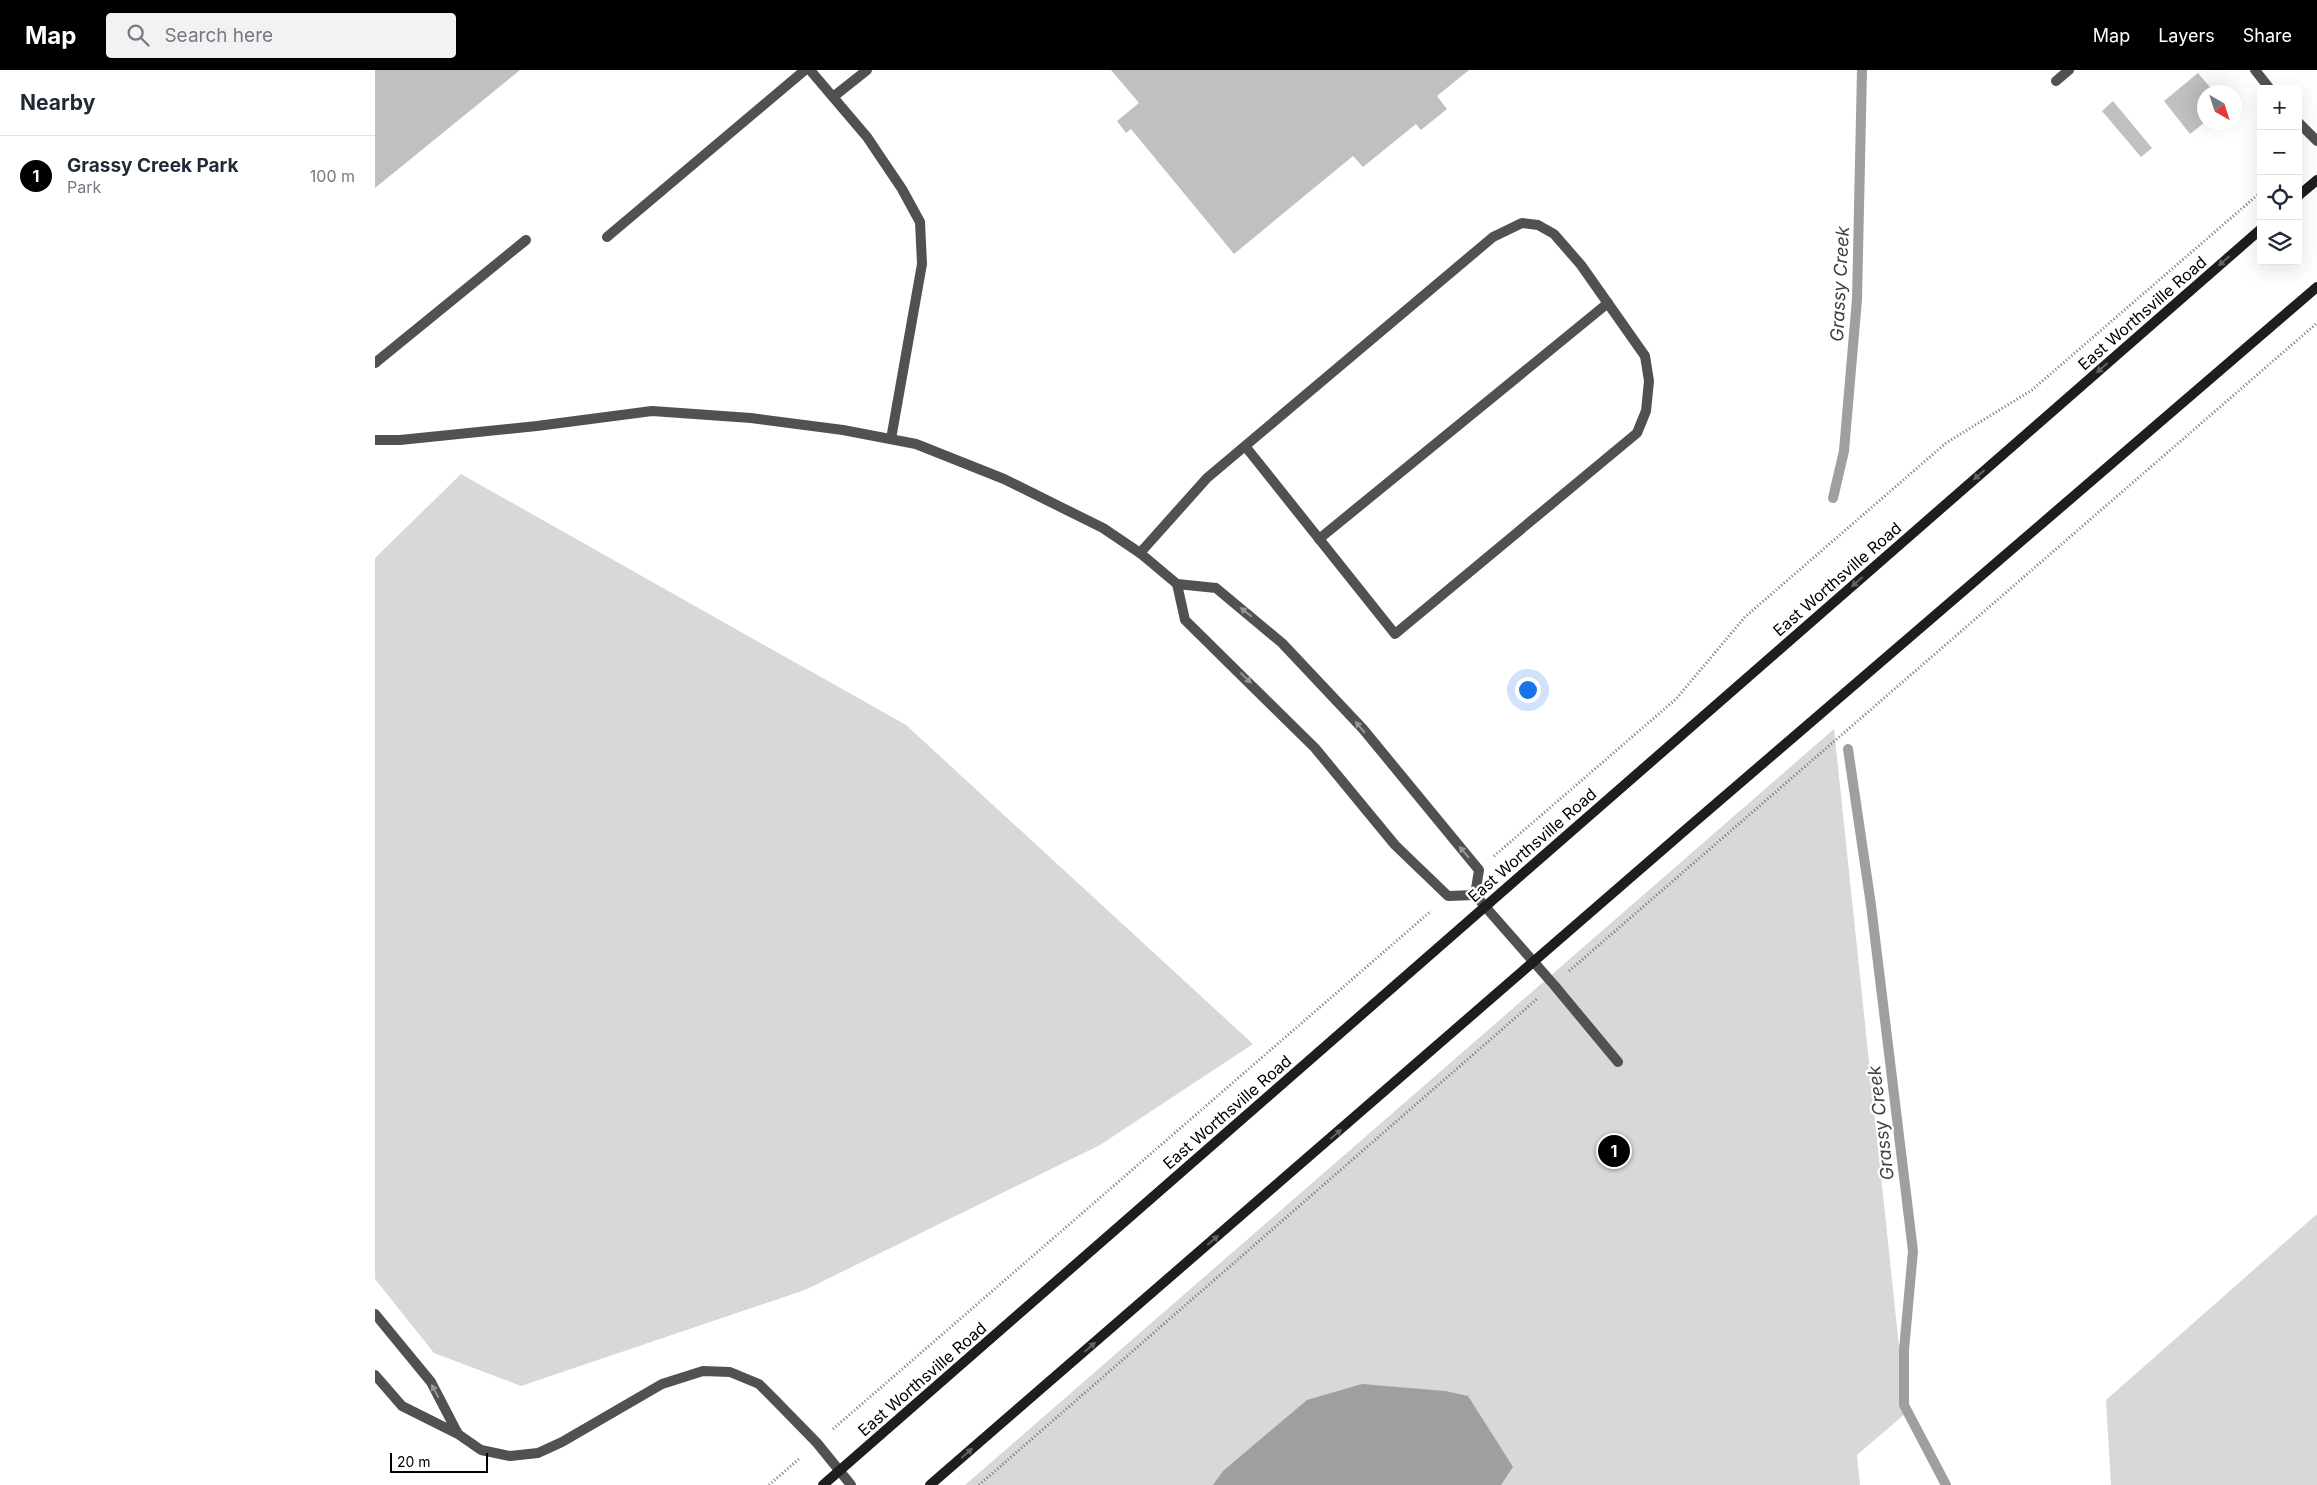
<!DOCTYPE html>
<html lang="en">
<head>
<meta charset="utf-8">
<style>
	body { margin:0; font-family:Inter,sans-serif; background:#f2f2f3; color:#1f2937 }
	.controls { position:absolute; right:15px; top:15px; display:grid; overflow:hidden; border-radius:5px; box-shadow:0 5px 20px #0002 }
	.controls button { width:45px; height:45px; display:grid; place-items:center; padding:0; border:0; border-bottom:1px solid #e0e1e3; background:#fff; color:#1f2937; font:25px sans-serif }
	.compass { position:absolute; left:1822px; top:15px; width:45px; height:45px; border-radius:50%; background:#fff; box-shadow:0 5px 20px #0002; rotate:141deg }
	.scale { position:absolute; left:15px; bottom:12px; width:98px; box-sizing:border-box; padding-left:5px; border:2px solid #000; border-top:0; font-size:14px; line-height:18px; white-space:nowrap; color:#000; -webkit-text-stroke:4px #fff; paint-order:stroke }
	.you { position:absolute; left:1152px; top:619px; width:18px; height:18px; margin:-12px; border:4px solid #fff; border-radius:50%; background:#1a73e8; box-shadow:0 0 0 8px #1a73e833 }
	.badge { display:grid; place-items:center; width:32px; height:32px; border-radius:50%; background:#000; color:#fff; font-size:16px; font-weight:700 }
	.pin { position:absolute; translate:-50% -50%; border:2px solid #fff; box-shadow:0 1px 5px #0006 }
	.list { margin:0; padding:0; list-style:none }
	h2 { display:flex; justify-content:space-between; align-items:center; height:65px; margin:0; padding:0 20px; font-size:21px }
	h2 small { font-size:16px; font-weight:400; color:#747a83 }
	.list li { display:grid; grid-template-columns:32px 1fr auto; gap:15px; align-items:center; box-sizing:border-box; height:80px; padding:0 20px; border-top:1px solid #e0e1e3 }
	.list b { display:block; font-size:19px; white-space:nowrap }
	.list p { margin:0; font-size:16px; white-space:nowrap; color:#747a83 }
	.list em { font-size:16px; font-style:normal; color:#747a83 }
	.icon { flex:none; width:28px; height:28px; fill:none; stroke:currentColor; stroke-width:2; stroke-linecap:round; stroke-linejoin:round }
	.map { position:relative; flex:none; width:1942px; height:1415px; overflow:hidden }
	header { display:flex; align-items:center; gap:30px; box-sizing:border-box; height:70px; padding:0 25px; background:#000; color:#fff }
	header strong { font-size:24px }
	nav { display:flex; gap:28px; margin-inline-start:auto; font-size:18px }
	.search { width:350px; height:45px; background:#f2f2f3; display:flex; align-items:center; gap:12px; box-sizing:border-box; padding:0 18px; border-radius:5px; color:#747a83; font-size:19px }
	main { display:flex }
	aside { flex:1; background:#fff }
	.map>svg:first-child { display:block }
	.green { fill:#d8d8d8 }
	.water { fill:#9f9f9f }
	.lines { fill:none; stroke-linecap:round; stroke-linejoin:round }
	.stream { stroke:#9f9f9f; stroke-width:10 }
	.building { fill:#c0c0c0 }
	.path { stroke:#737373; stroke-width:3; stroke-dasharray:1 2.5; stroke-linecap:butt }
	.service { stroke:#515151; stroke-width:10 }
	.secondary { stroke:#1e1e1e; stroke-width:10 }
	.oneway { fill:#626262 }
	.oneway2 { fill:#979797 }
	.labels { text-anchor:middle; stroke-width:4.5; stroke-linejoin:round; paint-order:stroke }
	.street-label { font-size:16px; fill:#000; stroke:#fff }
	.water-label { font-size:18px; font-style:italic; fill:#404040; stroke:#fff }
</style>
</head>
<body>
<header>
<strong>Map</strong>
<div class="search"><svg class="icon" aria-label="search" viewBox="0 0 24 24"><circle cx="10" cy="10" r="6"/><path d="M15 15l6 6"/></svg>Search here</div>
<nav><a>Map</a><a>Layers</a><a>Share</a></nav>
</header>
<main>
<aside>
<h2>Nearby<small></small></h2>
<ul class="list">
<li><span class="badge">1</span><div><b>Grassy Creek Park</b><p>Park</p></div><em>100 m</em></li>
</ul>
</aside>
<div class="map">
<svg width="1942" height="1415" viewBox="0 0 1942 1415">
	<rect width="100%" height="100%" fill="#fff"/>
	<g class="green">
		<path d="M86,404L531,655L878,974L725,1075L430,1220L146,1316L59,1283L0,1209V488Z"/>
		<path d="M1459,659L1531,1343L1482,1385L1485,1415H590Z"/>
		<path d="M1942,1144V1415H1736L1731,1330Z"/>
	</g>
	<path class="water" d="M987,1314L1070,1321L1093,1326L1138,1397L1126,1415H838L848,1401L932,1330Z"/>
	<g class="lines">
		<g class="stream">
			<path d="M1458,428L1469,381L1482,229L1487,0"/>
			<path d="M1473,679L1496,835L1538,1181L1529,1280V1335L1571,1415"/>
		</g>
	</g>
	<g class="building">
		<path d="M0,0H145L0,118Z"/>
		<path d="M736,0H1094L1062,26L1072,39L1046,60L1041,54L988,97L978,86L859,184L756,59L751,63L742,51L764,33Z"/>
		<path d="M1823,3L1839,22H1830V52L1815,64L1789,31Z"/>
		<path d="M1738,31L1777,78L1766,87L1727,41Z"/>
	</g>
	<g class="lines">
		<g class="path">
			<path d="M1119,786L1301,629L1370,547L1571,373L1657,320L1886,122"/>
			<path d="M1194,901L1942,253"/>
			<path d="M458,1359L1056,841"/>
			<path d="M394,1415L425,1388"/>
			<path d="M604,1415L1163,928"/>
		</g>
		<g class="service">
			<path d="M435,0L492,67L527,119L545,152L547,194L516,369"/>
			<path d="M1880,0L1895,19"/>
			<path d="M1681,11L1694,0"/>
			<path d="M458,27L492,0"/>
			<path d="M1923,52L1942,71"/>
			<path d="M232,167L430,0"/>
			<path d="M0,293L151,170"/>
			<path d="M0,370H25L162,356L277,341L376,348L468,360L541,374L629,409L728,458L765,483L802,514"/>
			<path d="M944,469L1233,233"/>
			<path d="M765,483L832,408L1118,167L1147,153L1163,155L1179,164L1206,195L1270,286L1274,311L1271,341L1262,363L1020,564L870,376"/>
			<path d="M1100,825L1073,826L1020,775L940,678L810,550L802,514L841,518L907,573L988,659L1104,800L1100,825L1179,915L1243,992"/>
			<path d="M0,1244L56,1312L83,1364"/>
			<path d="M0,1305L27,1336L83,1364L106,1380L135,1386L163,1383L187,1372L287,1314L328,1301L355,1302L384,1314L402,1332L442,1373L476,1415"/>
		</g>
		<g class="secondary">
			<path d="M1923,126L1942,110"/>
			<path d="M448,1415L1886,159"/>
			<path d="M555,1415L1308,762L1942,217"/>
		</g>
	</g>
	<defs><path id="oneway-solid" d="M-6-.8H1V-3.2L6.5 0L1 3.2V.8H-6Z" transform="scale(1.25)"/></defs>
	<g class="oneway">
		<use href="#oneway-solid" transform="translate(1849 191) rotate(139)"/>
		<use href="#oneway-solid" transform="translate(1727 298) rotate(139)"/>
		<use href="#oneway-solid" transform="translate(1604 405) rotate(139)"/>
		<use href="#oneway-solid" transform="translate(1482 512) rotate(139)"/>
		<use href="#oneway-solid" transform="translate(961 1064) rotate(-41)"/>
		<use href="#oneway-solid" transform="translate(838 1170) rotate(-41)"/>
		<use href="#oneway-solid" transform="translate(715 1277) rotate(-41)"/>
		<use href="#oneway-solid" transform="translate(592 1383) rotate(-41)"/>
	</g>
	<g class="oneway2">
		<use href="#oneway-solid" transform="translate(871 542) rotate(-141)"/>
		<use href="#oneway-solid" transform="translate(871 608) rotate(44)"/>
		<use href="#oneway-solid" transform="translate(985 657) rotate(-130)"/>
		<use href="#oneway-solid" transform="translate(1089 782) rotate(-130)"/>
		<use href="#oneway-solid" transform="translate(60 1321) rotate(-118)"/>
	</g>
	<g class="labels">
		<g class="street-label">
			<text transform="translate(1767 243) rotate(-41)" y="6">East Worthsville Road</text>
			<text transform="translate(1462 509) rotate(-41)" y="6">East Worthsville Road</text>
			<text transform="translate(1157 775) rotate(-41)" y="6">East Worthsville Road</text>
			<text transform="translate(852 1042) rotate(-41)" y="6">East Worthsville Road</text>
			<text transform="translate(547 1309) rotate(-41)" y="6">East Worthsville Road</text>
		</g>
		<g class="water-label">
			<text transform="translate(1465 214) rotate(-87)" y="6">Grassy Creek</text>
			<text transform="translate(1506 1053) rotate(-97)" y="6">Grassy Creek</text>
		</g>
	</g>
</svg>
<div class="controls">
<button>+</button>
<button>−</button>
<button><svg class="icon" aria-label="locate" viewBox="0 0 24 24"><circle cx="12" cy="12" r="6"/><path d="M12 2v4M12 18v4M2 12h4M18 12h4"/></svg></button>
<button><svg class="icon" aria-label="layers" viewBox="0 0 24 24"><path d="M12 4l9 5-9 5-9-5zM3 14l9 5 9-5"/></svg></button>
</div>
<svg class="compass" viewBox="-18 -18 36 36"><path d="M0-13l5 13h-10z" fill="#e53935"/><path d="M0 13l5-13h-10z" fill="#747a83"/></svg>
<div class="scale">20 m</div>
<div class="you"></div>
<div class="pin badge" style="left:1239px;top:1081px">1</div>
</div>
</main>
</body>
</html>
